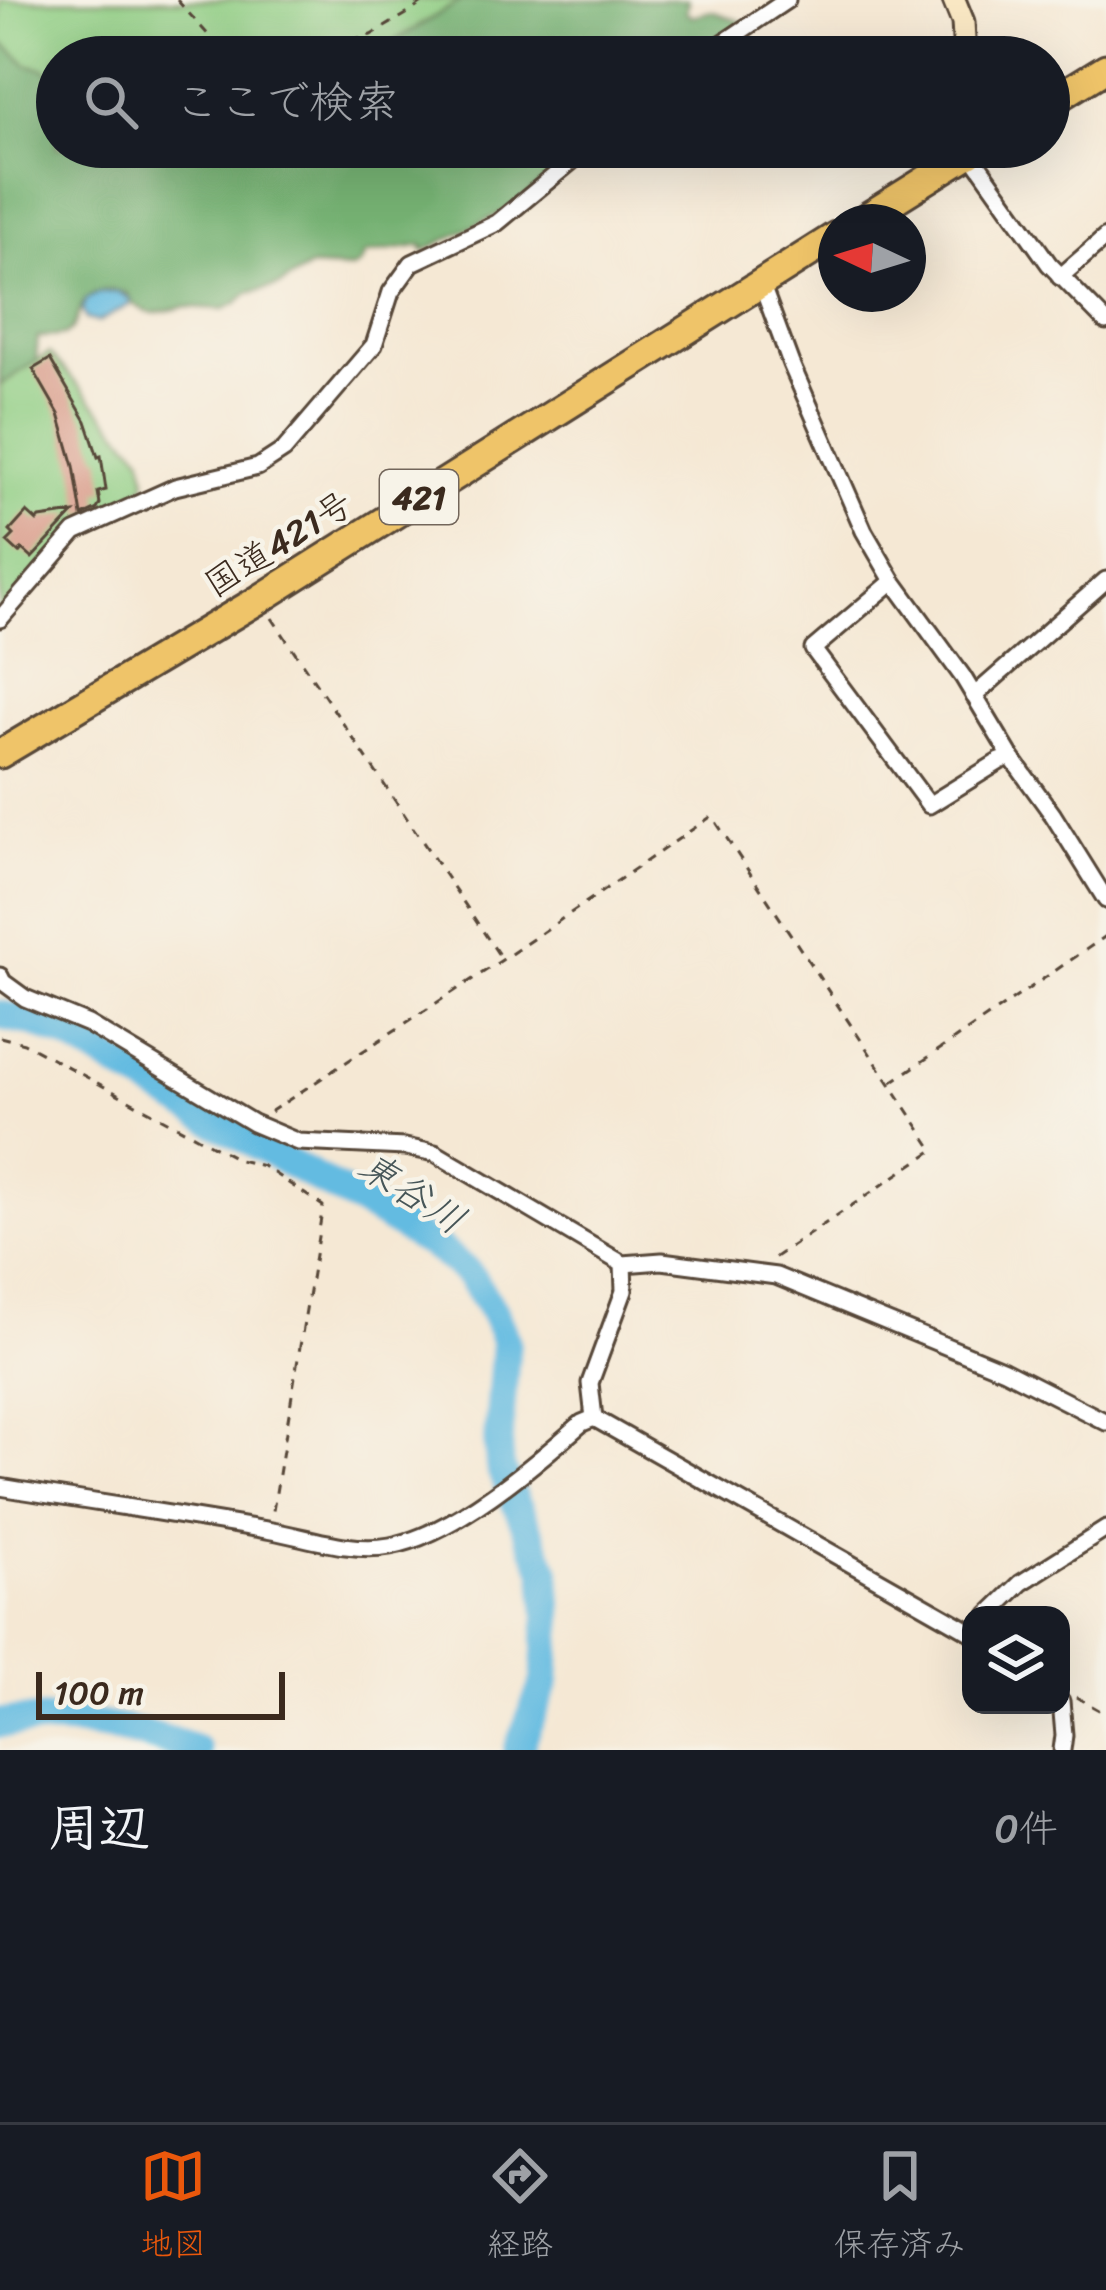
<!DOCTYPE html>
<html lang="ja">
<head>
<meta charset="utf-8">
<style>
	body { margin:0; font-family:Sriracha,"Klee One",sans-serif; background:#20242c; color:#f1f3f6 }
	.controls { position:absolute; right:36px; bottom:36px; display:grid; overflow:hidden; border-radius:24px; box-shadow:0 12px 48px #0002 }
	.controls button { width:108px; height:108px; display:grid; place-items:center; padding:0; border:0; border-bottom:3px solid #363941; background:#171b24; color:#f1f3f6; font:60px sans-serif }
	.compass { position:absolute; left:818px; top:204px; width:108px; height:108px; border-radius:50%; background:#171b24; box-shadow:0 12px 48px #0002; rotate:274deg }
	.scale { position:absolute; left:36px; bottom:30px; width:249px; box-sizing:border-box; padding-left:12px; border:6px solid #3b2a1e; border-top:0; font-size:33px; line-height:42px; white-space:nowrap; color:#3b2a1e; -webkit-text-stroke:9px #f7f3e8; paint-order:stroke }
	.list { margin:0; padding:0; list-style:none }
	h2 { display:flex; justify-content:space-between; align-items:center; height:156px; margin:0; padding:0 48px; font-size:51px }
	h2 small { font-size:39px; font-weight:400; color:#9ea1a6 }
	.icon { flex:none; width:66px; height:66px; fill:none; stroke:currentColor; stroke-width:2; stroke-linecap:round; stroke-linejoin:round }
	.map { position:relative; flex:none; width:1106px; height:1750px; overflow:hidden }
	.search { position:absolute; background:#171b24; box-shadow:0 12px 48px #0002; left:36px; right:36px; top:36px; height:132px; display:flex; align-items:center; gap:30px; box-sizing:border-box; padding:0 42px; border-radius:66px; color:#9ea1a6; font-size:45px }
	.sheet { height:372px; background:#171b24 }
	nav { display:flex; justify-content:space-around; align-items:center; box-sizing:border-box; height:168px; border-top:3px solid #363941; background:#171b24; font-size:33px; color:#9ea1a6 }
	nav a { display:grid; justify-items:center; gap:6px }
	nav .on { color:#ea580c }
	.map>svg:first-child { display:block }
	.green { fill:#90ce84; stroke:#667c51; stroke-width:3 }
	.forest { fill:#74b172; stroke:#586e48; stroke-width:3 }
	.water { fill:#63bbe1; stroke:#4f7280; stroke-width:3 }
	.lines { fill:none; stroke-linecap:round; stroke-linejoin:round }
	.river { stroke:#63bbe1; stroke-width:30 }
	.building { fill:#d79583 }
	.street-casing { stroke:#574639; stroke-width:21 }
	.secondary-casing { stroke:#574639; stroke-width:27 }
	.highway-casing { stroke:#574639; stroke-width:33 }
	.path { stroke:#574639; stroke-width:3; stroke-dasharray:9 9; stroke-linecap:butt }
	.street { stroke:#fff; stroke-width:15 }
	.secondary { stroke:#f9e7c3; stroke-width:21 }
	.highway { stroke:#efc469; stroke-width:27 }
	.labels { text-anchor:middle; stroke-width:9; stroke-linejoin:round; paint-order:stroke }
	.shield { fill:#f7f3e8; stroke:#73665b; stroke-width:3 }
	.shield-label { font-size:33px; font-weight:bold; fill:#3b2a1e }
	.street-label { font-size:36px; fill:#3b2a1e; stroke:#f7f3e8 }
	.water-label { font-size:39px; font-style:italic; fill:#475658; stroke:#f7f3e8 }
</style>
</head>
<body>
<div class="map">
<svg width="1106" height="1750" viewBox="0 0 1106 1750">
	<rect width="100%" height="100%" fill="#f7f3e8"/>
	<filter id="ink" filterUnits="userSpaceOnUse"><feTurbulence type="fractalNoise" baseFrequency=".00833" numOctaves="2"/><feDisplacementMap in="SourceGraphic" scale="24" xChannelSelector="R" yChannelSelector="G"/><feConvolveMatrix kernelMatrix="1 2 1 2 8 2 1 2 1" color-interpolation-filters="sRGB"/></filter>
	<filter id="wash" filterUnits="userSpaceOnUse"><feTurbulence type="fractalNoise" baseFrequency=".004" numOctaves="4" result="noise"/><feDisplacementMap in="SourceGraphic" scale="48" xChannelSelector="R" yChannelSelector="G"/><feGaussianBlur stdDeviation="2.7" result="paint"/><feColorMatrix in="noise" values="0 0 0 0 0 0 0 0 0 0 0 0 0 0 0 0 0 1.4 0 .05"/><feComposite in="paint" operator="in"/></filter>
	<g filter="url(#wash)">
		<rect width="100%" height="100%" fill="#f5e8d4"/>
		<g class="green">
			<path d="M0,0H462L383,48L368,52L355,47L335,57L323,52L293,57H57V80L45,69L28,65L0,41Z"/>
			<path d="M49,353L142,456L146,477L145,485L115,510L94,521L0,611V385Z"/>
		</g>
		<g class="forest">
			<path d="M462,0H688L686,13L692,16L712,11L745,23L697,57H335L355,47L368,52L383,48Z"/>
			<path d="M0,41L28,65L45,69L57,80V147H585L511,208L423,251V245L365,254L360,265L352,269L310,267L279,286L248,293L237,303L224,309L185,307L156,313L147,312L133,304L128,294C112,288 91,288 82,305C77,314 77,326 68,333C61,338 47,336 38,337L36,361L0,385Z"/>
		</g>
		<path class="water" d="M118,292L130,299L129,305L98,322L86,319L82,310L86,300L98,293Z"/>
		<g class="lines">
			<g class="river">
				<path d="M0,1015L34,1022L66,1035L210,1119L384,1216L441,1251L469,1274L494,1313L506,1342L498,1440L500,1467L546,1571L549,1619L545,1681L518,1750"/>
				<path d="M0,1723C64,1717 135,1727 196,1750"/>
			</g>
		</g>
		<g id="blocks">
			<g class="building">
				<path d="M50,359L86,421L98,457L101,456L106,490L98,492L100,504L97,509L82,516L74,466L59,414L33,369Z"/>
				<path d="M27,512L37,521L40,518L74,513L32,558L22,549L19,553L7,542L14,535L10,531Z"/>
			</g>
		</g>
	</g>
	<g filter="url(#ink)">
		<use href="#blocks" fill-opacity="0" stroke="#574639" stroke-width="3"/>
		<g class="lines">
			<g class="street-casing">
				<g id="street">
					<path d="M702,57L787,0"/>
					<path d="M970,153L1049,264L1106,322"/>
					<path d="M1060,277L1106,237"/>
					<path d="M761,283L791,364L864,531L893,581L963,677L1011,757L1053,815L1106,900"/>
					<path d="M893,581L813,649L929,805L1000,761L1011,757"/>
					<path d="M0,619L75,532L175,487L258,467L284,450L374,345L391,292L412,263L497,223L589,147"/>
					<path d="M974,696L1106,580"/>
					<path d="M0,976L3,982L25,998L88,1024L253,1123L298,1142L405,1147L435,1153L623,1264L662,1261L776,1276L1004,1370L1106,1422"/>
					<path d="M594,1418L971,1632"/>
					<path d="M594,1418L590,1383L624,1291L623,1264"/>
					<path d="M0,1487C91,1502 182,1515 272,1531C310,1538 352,1553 390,1546C453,1535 534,1465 582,1423L594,1418"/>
					<path d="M988,1615L1021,1583L1106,1529"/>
					<path d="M1061,1701L1064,1735L1062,1750"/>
				</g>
			</g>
			<g class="secondary-casing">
				<path id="secondary" d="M954,0L963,22L965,57"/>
			</g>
			<g class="highway-casing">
				<g id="highway">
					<path d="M1049,103L1106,68"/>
					<path d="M859,222L979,147"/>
					<path d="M0,754L260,599L836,236"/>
				</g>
			</g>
			<g class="path">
				<path d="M177,0L228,57"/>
				<path d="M281,57L371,35L410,12L426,0"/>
				<path d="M272,618L501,958"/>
				<path d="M0,1037L24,1043L239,1160L263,1166L323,1206L272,1517"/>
				<path d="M892,1082L1106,936"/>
				<path d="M270,1112L502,960L712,816L934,1150L771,1260"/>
				<path d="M1076,1697L1106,1714"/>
			</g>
			<use href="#street" class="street"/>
			<use href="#secondary" class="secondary"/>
			<use href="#highway" class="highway"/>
		</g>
	</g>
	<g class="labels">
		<rect class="shield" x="380" y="470" width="78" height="54" rx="9"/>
		<g class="shield-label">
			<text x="419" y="509">421</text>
		</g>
		<g class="street-label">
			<text transform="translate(278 543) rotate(-32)" y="13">国道421号</text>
		</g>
		<g class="water-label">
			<text transform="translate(413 1192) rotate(33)" y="14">東谷川</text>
		</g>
	</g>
</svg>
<div class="controls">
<button><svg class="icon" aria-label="layers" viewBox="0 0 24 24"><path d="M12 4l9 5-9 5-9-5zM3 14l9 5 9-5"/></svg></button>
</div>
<svg class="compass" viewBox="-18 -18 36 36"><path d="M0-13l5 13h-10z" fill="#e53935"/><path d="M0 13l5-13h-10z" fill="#9ea1a6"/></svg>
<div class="scale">100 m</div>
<div class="search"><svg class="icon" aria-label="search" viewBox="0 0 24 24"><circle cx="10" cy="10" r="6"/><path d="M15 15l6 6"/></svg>ここで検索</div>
</div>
<section class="sheet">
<h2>周辺<small>0件</small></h2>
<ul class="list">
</ul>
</section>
<nav>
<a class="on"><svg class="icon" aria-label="map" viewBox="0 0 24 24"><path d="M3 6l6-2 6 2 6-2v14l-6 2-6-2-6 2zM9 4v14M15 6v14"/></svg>地図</a>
<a><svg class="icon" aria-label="directions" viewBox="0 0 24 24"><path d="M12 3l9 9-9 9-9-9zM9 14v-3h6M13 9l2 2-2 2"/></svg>経路</a>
<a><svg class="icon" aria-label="saved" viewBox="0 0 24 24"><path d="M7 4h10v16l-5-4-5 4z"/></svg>保存済み</a>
</nav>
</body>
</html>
